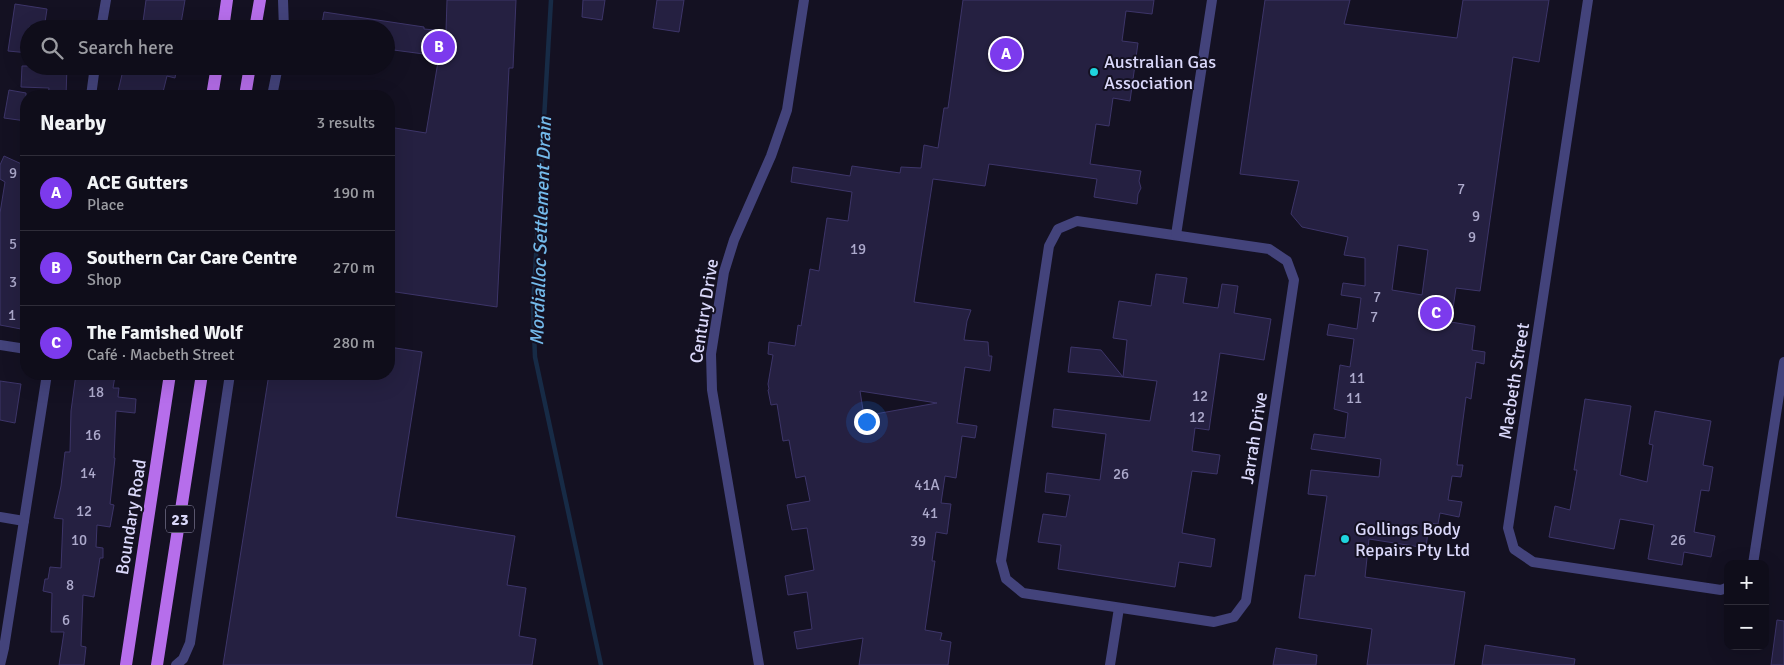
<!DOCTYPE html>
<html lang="en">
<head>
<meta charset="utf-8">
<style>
	body { margin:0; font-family:Signika,sans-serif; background:#181623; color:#f1f3f6 }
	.controls { position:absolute; right:15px; bottom:15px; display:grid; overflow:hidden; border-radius:10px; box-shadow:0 5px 20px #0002 }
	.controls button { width:45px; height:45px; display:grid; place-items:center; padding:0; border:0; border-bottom:1px solid #2f2d39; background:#0f0d1a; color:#f1f3f6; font:25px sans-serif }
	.you { position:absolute; left:866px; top:421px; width:18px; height:18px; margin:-12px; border:4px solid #fff; border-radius:50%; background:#1a73e8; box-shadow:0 0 0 8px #1a73e833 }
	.badge { display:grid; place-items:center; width:32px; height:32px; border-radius:50%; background:#7c3aed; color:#fff; font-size:16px; font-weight:700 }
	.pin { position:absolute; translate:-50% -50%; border:2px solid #fff; box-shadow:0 1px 5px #0006 }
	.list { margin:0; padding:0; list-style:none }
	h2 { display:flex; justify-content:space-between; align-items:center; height:65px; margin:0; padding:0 20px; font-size:21px }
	h2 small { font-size:16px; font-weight:400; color:#9b9ca2 }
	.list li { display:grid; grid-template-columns:32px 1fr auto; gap:15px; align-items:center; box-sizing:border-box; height:75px; padding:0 20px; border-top:1px solid #2f2d39 }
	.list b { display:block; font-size:19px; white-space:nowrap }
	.list p { margin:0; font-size:16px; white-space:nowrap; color:#9b9ca2 }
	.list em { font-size:16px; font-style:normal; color:#9b9ca2 }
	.icon { flex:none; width:28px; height:28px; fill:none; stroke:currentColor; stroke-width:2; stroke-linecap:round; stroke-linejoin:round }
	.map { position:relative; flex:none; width:1784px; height:665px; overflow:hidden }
	.search { position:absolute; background:#0f0d1a; box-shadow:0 5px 20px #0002; left:20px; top:20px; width:375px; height:55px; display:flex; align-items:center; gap:12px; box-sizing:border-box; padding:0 18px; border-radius:28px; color:#9b9ca2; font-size:19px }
	.panel { position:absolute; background:#0f0d1a; box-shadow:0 5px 20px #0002; left:20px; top:90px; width:375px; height:290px; border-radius:20px }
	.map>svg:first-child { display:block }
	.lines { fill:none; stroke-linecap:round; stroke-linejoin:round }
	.stream { stroke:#172b46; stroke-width:4.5 }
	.building { fill:#252041; stroke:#3d3569; fill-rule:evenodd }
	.minor { stroke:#43437b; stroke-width:10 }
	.primary { stroke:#b66eeb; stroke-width:12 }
	.poi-dot { fill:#1fd4de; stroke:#141122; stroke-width:2 }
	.labels { text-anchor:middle; stroke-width:4; stroke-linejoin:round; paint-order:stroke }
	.number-label { font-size:15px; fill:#adaacc }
	.shield { fill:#141122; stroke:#9f9cb9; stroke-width:1 }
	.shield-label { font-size:16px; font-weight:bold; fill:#dad8fa }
	.poi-label { font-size:18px; fill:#dad8fa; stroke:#141122; text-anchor:start }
	.street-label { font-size:18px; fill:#dad8fa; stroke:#141122 }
	.water-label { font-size:19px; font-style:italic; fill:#74baeb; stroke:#141122 }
</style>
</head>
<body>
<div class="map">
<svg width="1784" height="665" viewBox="0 0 1784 665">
	<rect width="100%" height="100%" fill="#141122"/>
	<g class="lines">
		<path class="stream" d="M551,0L533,307L535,357L601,665"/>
	</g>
	<g class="building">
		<path d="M146,0H185L180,29H142Z"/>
		<path d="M447,0H516L513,68H509L497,307L389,291V127L426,133L439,56L386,49V29H321L324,12L424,27V29L446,31Z"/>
		<path d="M583,0H605L602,20L582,17Z"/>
		<path d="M657,0H684L679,32L653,28Z"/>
		<path d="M963,0H1154L1152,14L1126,11L1122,41L1138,43L1130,101L1113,98L1109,126L1096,124L1090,164L1141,171L1139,181L1141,188L1138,194L1137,204L1094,197L1097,179L989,164L985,186L933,179L914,302L971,310L967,321L964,340L988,342L989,356H992L990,371L965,367L957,423L977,426L975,438L962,436L956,478L945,476L941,503L951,504L947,534L936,532L932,561H935L925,630L942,633L940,640L951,642L948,665H859L863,638L797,649L794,632L812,629L807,592L788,595L785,576L814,570L807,528L792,530L787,505L810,501L805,476L796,478L789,440L783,441L777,404L771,405L768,390L769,389L768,384L773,355L768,354L769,342L795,346L798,325L801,326L810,269L819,271L827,218L848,221L852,192L791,182L793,167L850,176L852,166L900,173L901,167L921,168L924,145L938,148L944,108H948ZM860,391L937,403L864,416Z"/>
		<path d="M1265,0H1350L1344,24L1457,38L1463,0H1549L1539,62L1513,57L1480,291L1456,288L1451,322L1475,326L1472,350L1485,352L1484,364L1476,362L1471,399L1466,397L1457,465H1463L1461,477L1452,476L1448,500L1462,502L1459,517L1440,513L1438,524L1429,523L1426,548L1369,539L1365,577L1465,592L1454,665H1367L1372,629L1299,618L1305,575L1315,576L1327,496L1308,494L1311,470L1379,477L1381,459L1311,449L1314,434L1345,438L1348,413L1334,409L1340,365L1350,367L1354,339L1327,335L1329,324L1357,329L1361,298L1341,295L1343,283L1365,286V258L1344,255L1348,237L1302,227L1291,214L1299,181L1240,174ZM1398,245L1428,250L1422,295L1392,290Z"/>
		<path d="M15,4L47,9L44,29L29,27V53L8,51Z"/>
		<path d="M22,66H67L66,96H48L49,88L21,87Z"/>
		<path d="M124,66H177L175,78L167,76L162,96H117Z"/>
		<path d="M9,90L26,93V121L4,118Z"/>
		<path d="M4,156L26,166V299L21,329L0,325V213L5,182L0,179V165Z"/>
		<path d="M1156,274L1187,278L1183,303L1218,308L1222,284L1238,286L1234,313L1271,319L1264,360L1220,353L1209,430L1195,428L1192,451L1220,455L1217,474L1192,471L1182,533L1215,539L1211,567L1179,562L1175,587L1058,569L1061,545L1038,542L1043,514L1066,517L1070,495L1045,492L1047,473L1100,480L1106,434L1052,427L1054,409L1150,421L1157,381L1123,377L1127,340L1113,338L1119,301L1151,306Z"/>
		<path d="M389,347L422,352L396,517L515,536L507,585L526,588L519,636L536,639L532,665H223L269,374H389Z"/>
		<path d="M1071,347L1101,350L1123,377L1068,372Z"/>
		<path d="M76,374L115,376L113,388H119L118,397L136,399L135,413L116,411L114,458H115L110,504L114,505L110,527L97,525L96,547L103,548V558H100L94,597L83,595L81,646L86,647L84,665H59L64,632H51L52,593L43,591L45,579H48L50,567L61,568L63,519L54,518L61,486L65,452H70L71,411Z"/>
		<path d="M0,381L21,384L15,423L0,420Z"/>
		<path d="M1585,399L1631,406L1620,475L1647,482L1653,445L1649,444L1655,411L1711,421L1703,465L1713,467L1709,491L1701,490L1694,532L1715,536L1711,557L1684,552L1682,565L1648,559L1654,525L1620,519L1614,549L1549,537L1555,506L1570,510L1577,470H1574Z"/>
		<path d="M1777,620L1784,621V665H1771Z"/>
		<path d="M1485,645L1575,659L1574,665H1482Z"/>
		<path d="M1276,648L1317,655L1316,665H1273Z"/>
	</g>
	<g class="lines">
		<g class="minor">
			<path d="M283,0L284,29"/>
			<path d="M1588,0L1508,528L1514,549L1533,562L1721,590L1728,587"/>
			<path d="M101,29L106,0"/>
			<path d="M91,96L95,66"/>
			<path d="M272,96L278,66"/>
			<path d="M1077,221L1269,249L1287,261L1294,280L1246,601L1234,617L1214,622L1023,593L1006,579L1001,561L1049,246L1058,229Z"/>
			<path d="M1176,235L1212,0"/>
			<path d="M0,345L26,349"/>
			<path d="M0,517L24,521"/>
			<path d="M1753,564L1784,362"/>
			<path d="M0,665L4,648L47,374"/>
			<path d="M176,665L183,659L190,643L230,374"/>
			<path d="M759,665L712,390L711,354L724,272L734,240L771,156L787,110L804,0"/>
			<path d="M1110,665L1119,608"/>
		</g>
		<g class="primary">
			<path d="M223,29L227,0"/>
			<path d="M255,29L260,0"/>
			<path d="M212,96L217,66"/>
			<path d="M245,96L250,66"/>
			<path d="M126,665L170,374"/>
			<path d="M157,665L202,374"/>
		</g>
	</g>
	<g class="poi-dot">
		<circle cx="1094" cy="72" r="5"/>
		<circle cx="1345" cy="539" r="5"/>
	</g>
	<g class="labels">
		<g class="number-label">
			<text x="13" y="178">9</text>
			<text x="1461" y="194">7</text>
			<text x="1476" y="221">9</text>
			<text x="1472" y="242">9</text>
			<text x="13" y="249">5</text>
			<text x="858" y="254">19</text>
			<text x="13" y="287">3</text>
			<text x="1377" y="302">7</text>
			<text x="12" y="320">1</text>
			<text x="1374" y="322">7</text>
			<text x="1357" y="383">11</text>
			<text x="96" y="397">18</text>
			<text x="1200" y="401">12</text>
			<text x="1354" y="403">11</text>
			<text x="1197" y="422">12</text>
			<text x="93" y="440">16</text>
			<text x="88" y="478">14</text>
			<text x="1121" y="479">26</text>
			<text x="927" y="490">41A</text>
			<text x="84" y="516">12</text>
			<text x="930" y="518">41</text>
			<text x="79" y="545">10</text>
			<text x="1678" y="545">26</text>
			<text x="918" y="546">39</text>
			<text x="70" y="590">8</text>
			<text x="66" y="625">6</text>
		</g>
		<rect class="shield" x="166" y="505.5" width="28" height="27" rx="4"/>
		<g class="shield-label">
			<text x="180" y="525">23</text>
		</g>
		<g class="poi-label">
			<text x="1104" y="68">Australian Gas<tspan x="1104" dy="21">Association</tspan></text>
			<text x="1355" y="535">Gollings Body<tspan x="1355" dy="21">Repairs Pty Ltd</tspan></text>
		</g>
		<g class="street-label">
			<text transform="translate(704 311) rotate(-81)" y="6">Century Drive</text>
			<text transform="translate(1514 381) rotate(-81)" y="6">Macbeth Street</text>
			<text transform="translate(1254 438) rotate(-81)" y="6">Jarrah Drive</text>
			<text transform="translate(131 517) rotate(-81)" y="6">Boundary Road</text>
		</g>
		<g class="water-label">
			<text transform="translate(540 231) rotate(-88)" y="7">Mordialloc Settlement Drain</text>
		</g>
	</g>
</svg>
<div class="controls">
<button>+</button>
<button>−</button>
</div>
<div class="you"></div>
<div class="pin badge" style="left:1006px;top:54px">A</div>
<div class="pin badge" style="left:439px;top:47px">B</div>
<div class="pin badge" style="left:1436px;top:313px">C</div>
<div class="search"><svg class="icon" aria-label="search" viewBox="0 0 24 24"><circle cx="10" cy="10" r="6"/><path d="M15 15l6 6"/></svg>Search here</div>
<section class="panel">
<h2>Nearby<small>3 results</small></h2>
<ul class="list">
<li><span class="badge">A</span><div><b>ACE Gutters</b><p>Place</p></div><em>190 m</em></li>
<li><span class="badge">B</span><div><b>Southern Car Care Centre</b><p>Shop</p></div><em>270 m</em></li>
<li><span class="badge">C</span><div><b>The Famished Wolf</b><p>Café · Macbeth Street</p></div><em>280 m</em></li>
</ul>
</section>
</div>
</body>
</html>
